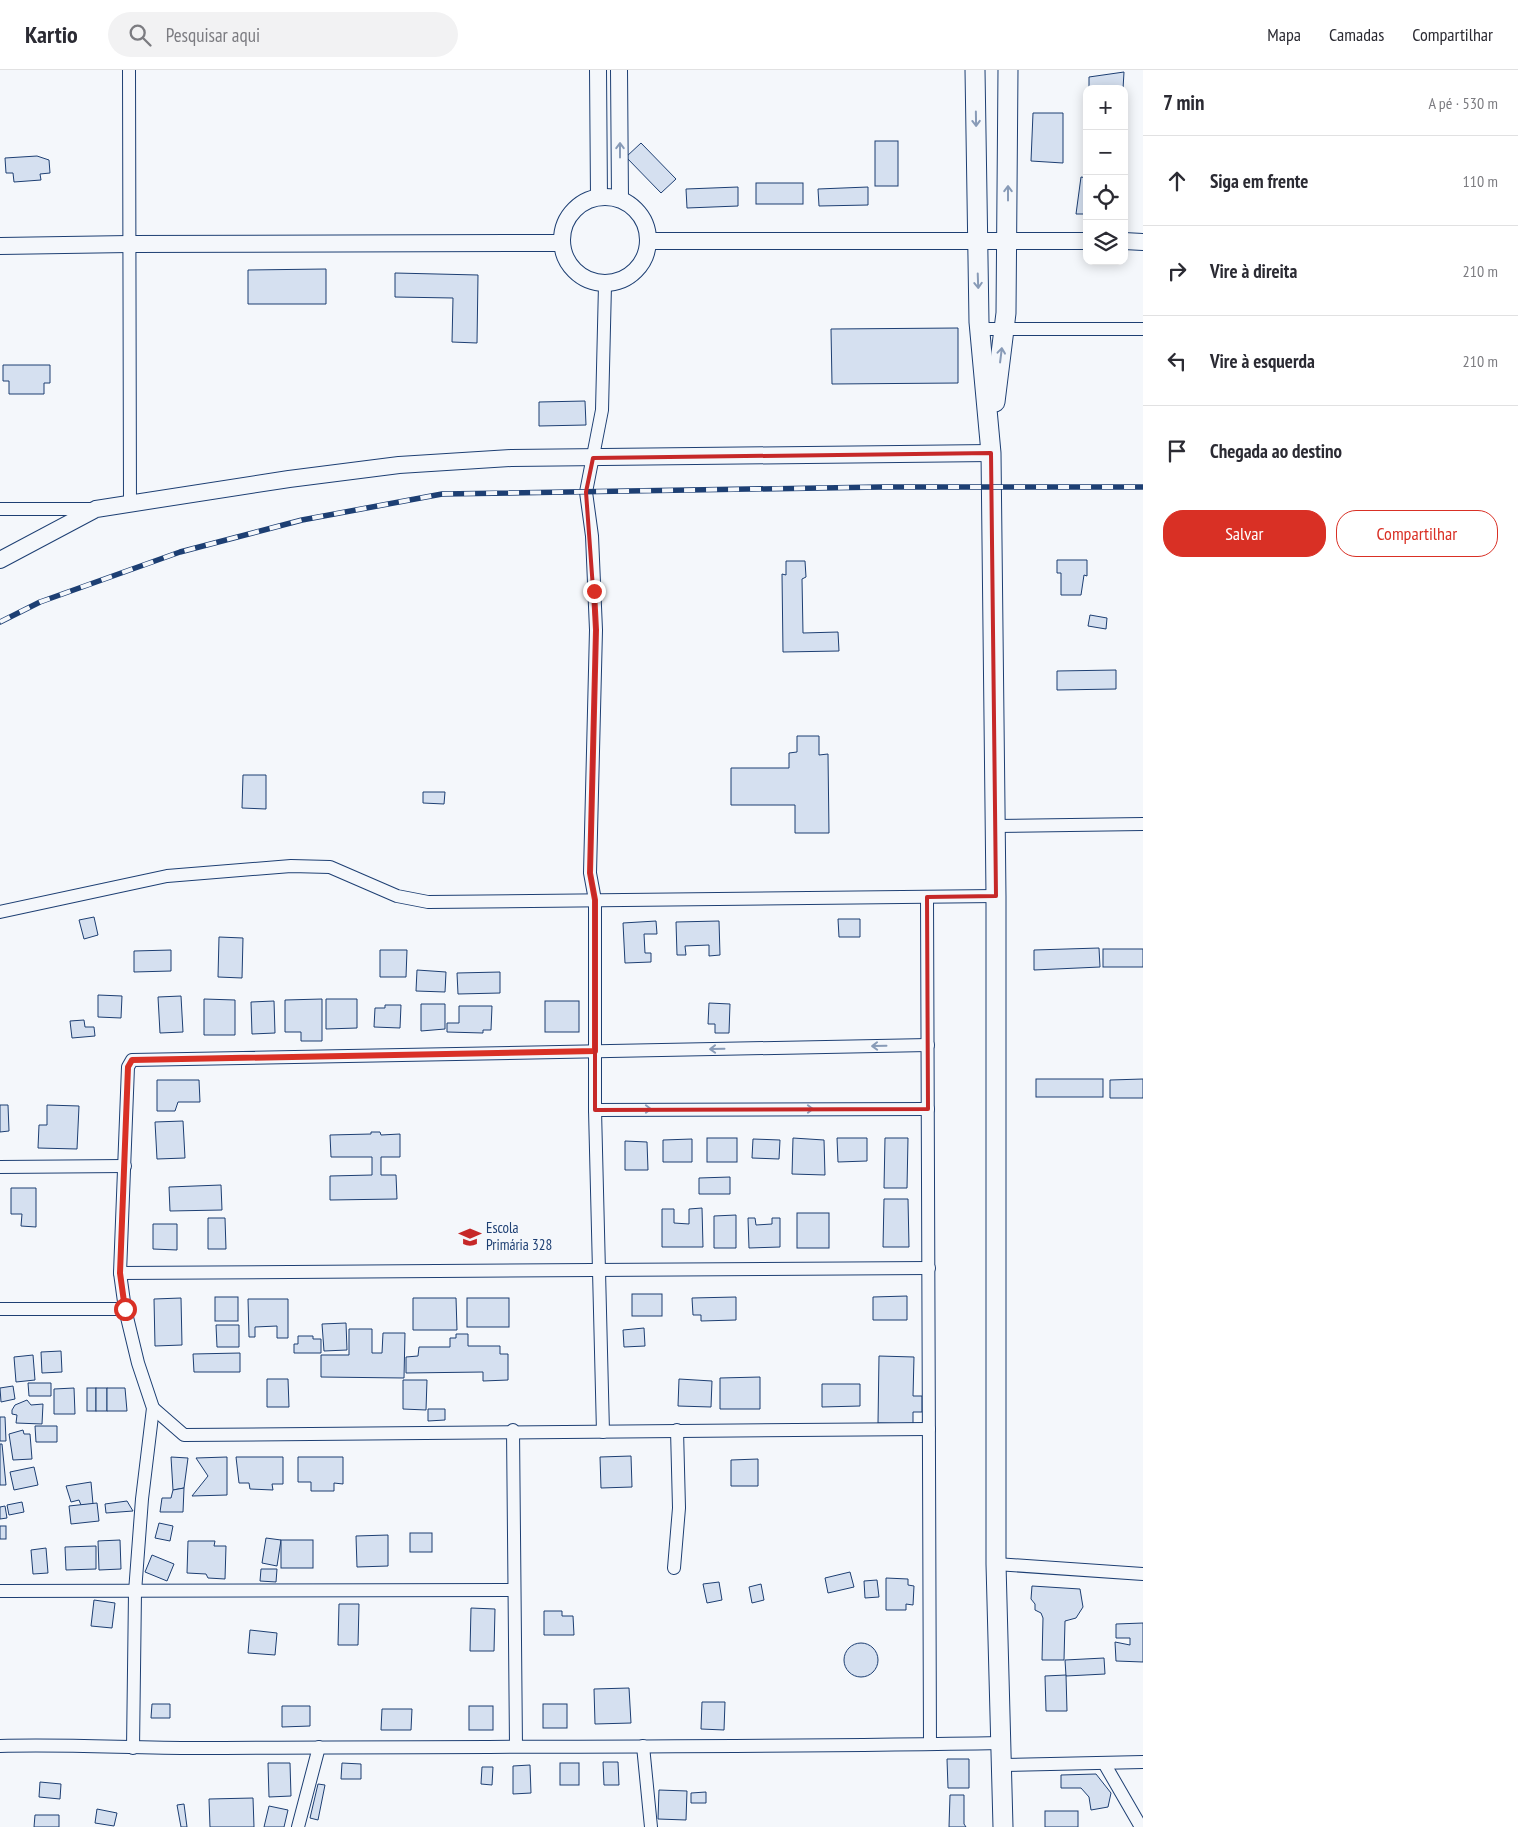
<!DOCTYPE html>
<html lang="pt">
<head>
<meta charset="utf-8">
<style>
	body { margin:0; font-family:"PT Sans Narrow",sans-serif; background:#f2f2f3; color:#2b2b33 }
	.controls { position:absolute; right:15px; top:15px; display:grid; overflow:hidden; border-radius:10px; box-shadow:0 2px 12px #0003 }
	.controls button { width:45px; height:45px; display:grid; place-items:center; padding:0; border:0; border-bottom:1px solid #e1e1e2; background:#fff; color:#2b2b33; font:25px sans-serif }
	.stop { position:absolute; width:15px; height:15px; margin:-11px; border:4px solid #d93025; border-radius:50%; background:#fff }
	.stop.end { background:#d93025; border-color:#fff; box-shadow:0 1px 5px #0008 }
	.list { margin:0; padding:0; list-style:none }
	h2 { display:flex; justify-content:space-between; align-items:center; height:65px; margin:0; padding:0 20px; font-size:21px }
	h2 small { font-size:16px; font-weight:400; color:#7c7c81 }
	.list li { display:grid; grid-template-columns:32px 1fr auto; gap:15px; align-items:center; box-sizing:border-box; height:90px; padding:0 20px; border-top:1px solid #e1e1e2 }
	.list b { display:block; font-size:19px; white-space:nowrap }
	.list em { font-size:16px; font-style:normal; color:#7c7c81 }
	.actions { display:flex; gap:10px; padding:15px 20px }
	.actions a { flex:1; padding:11px 0; border:1px solid #d93025; border-radius:20px; text-align:center; font-size:18px; color:#d93025 }
	.actions .main { background:#d93025; color:#fff }
	.icon { flex:none; width:28px; height:28px; fill:none; stroke:currentColor; stroke-width:2; stroke-linecap:round; stroke-linejoin:round }
	.map { position:relative; flex:none; width:1143px; height:1757px; overflow:hidden }
	header { display:flex; align-items:center; gap:30px; box-sizing:border-box; height:70px; padding:0 25px; background:#fff; border-bottom:1px solid #e1e1e2 }
	header strong { font-size:24px }
	nav { display:flex; gap:28px; margin-inline-start:auto; font-size:18px }
	.search { width:350px; height:45px; background:#f2f2f3; display:flex; align-items:center; gap:12px; box-sizing:border-box; padding:0 18px; border-radius:28px; color:#7c7c81; font-size:19px }
	main { display:flex }
	aside { flex:1; background:#fff }
	.map>svg:first-child { display:block }
	.building { fill:#d5e0f0; stroke:#1d3f73 }
	.lines { fill:none; stroke-linecap:round; stroke-linejoin:round }
	.minor-casing { stroke:#1d3f73; stroke-width:14 }
	.tertiary-casing { stroke:#1d3f73; stroke-width:18 }
	.secondary-casing { stroke:#1d3f73; stroke-width:21 }
	.minor { stroke:#f4f7fb; stroke-width:12 }
	.tertiary { stroke:#f4f7fb; stroke-width:16 }
	.secondary { stroke:#f4f7fb; stroke-width:19 }
	.rail-casing { stroke:#1d3f73; stroke-width:5.5 }
	.rail { stroke:#f4f7fb; stroke-width:4; stroke-dasharray:11; stroke-linecap:butt }
	.oneway { stroke:#889bb7 }
	.route { stroke:#d93025; stroke-width:6 }
	.marked { fill:none; stroke:#c62828; stroke-width:4; stroke-linejoin:round }
	.labels { text-anchor:middle; stroke-width:4; stroke-linejoin:round; paint-order:stroke }
	.poi-label { font-size:15px; fill:#1d3f73; stroke:#f4f7fb; text-anchor:start }
</style>
</head>
<body>
<header>
<strong>Kartio</strong>
<div class="search"><svg class="icon" aria-label="search" viewBox="0 0 24 24"><circle cx="10" cy="10" r="6"/><path d="M15 15l6 6"/></svg>Pesquisar aqui</div>
<nav><a>Mapa</a><a>Camadas</a><a>Compartilhar</a></nav>
</header>
<main>
<div class="map">
<svg width="1143" height="1757" viewBox="0 0 1143 1757">
	<rect width="100%" height="100%" fill="#f4f7fb"/>
	<g class="building">
		<path d="M1124,2L1123,19H1089V7Z"/>
		<path d="M1033,43H1063V93L1031,91Z"/>
		<rect x="875" y="71" width="23" height="45"/>
		<path d="M641,73L676,109L661,123L626,87Z"/>
		<path d="M37,86L49,90L50,103L40,104L41,110L14,112L13,103H6L5,88Z"/>
		<path d="M1081,107L1087,108V144H1076Z"/>
		<rect x="756" y="113" width="47" height="21"/>
		<path d="M738,117V136L687,138L686,119Z"/>
		<path d="M868,117V135L819,136L818,119Z"/>
		<path d="M326,199V234H248V200Z"/>
		<path d="M395,203L478,205L477,273L452,272L453,228L395,227Z"/>
		<path d="M958,258V313L832,314L831,259Z"/>
		<path d="M3,295H50V313H44V324H9V311H3Z"/>
		<path d="M585,331L586,355L539,356V332Z"/>
		<path d="M1057,490H1087V506L1084,505L1081,525H1061V503H1057Z"/>
		<path d="M786,491H805L806,507L802,509L803,563L838,562L839,581L783,582L782,504L786,505Z"/>
		<path d="M1090,545L1107,548L1106,559L1088,556Z"/>
		<path d="M1116,600V619L1057,620V601Z"/>
		<path d="M797,666H819V685L828,684L829,763H795V735H731V698H789V683L797,682Z"/>
		<path d="M243,705H266V739L242,738Z"/>
		<path d="M423,722H445L444,734L423,733Z"/>
		<path d="M94,847L98,865L84,869L79,850Z"/>
		<path d="M838,849H860V867H839Z"/>
		<path d="M656,851L657,864H644L645,883H651V892L625,893L623,853Z"/>
		<path d="M719,851L720,885L709,886V875L685,876L686,885H677L676,852Z"/>
		<path d="M219,867L243,868L242,908L218,907Z"/>
		<path d="M1099,878L1100,897L1034,900V880Z"/>
		<rect x="1103" y="879" width="40" height="18"/>
		<path d="M171,880V901L134,902V881Z"/>
		<path d="M380,880H407L406,907H380Z"/>
		<path d="M417,900L446,902L445,922L416,921Z"/>
		<path d="M500,902V923L458,924L457,903Z"/>
		<path d="M98,925L122,926L121,948L98,947Z"/>
		<path d="M181,926L183,962L160,963L158,927Z"/>
		<path d="M204,929L235,930V965H204Z"/>
		<path d="M322,929V971H301V962H285V930Z"/>
		<path d="M326,929H357V958L326,959Z"/>
		<path d="M274,931L275,963L252,964L251,932Z"/>
		<rect x="545" y="931" width="34" height="31"/>
		<path d="M709,933L730,934L729,963H715V954H708Z"/>
		<path d="M421,934H445V959L421,961Z"/>
		<path d="M385,935H401L400,958L374,957L375,938H385Z"/>
		<path d="M459,936H492L491,960H483V963L447,962V953H459Z"/>
		<path d="M84,950L85,957H94L95,966L72,968L70,951Z"/>
		<rect x="1036" y="1009" width="67" height="18"/>
		<path d="M1143,1009V1028H1110V1010Z"/>
		<path d="M157,1010H199L200,1032H178L175,1041H157Z"/>
		<path d="M0,1035H8L9,1061L0,1062Z"/>
		<path d="M47,1035L79,1036L77,1079L38,1078L39,1055H47Z"/>
		<path d="M183,1051L185,1088L157,1089L155,1052Z"/>
		<path d="M371,1062H380L381,1065L400,1064V1087H381V1105H396L397,1129L330,1130V1106L372,1105V1087H331L330,1065L371,1064Z"/>
		<rect x="707" y="1068" width="30" height="24"/>
		<path d="M793,1068L824,1070L825,1105L792,1104Z"/>
		<path d="M837,1068H867V1091L838,1092Z"/>
		<path d="M885,1068H908L907,1118H884Z"/>
		<path d="M692,1069V1092H663V1070Z"/>
		<path d="M753,1069L780,1070L779,1089L752,1088Z"/>
		<path d="M625,1071L647,1072L648,1100H625Z"/>
		<path d="M730,1107V1124H699V1108Z"/>
		<path d="M221,1115L222,1140L170,1141L169,1117Z"/>
		<path d="M11,1118H36V1157L21,1156L22,1144H11Z"/>
		<path d="M884,1129H908L909,1177H883Z"/>
		<path d="M702,1138L703,1177H662V1139H674V1153L689,1154V1139Z"/>
		<rect x="797" y="1143" width="32" height="35"/>
		<path d="M736,1145V1178H714V1146Z"/>
		<path d="M208,1148H225L226,1179H208Z"/>
		<path d="M748,1148H755L756,1155L772,1154V1148H780V1177L749,1178Z"/>
		<path d="M153,1154H177V1180L153,1179Z"/>
		<rect x="632" y="1224" width="30" height="22"/>
		<path d="M907,1226V1250H873V1227Z"/>
		<rect x="215" y="1227" width="23" height="24"/>
		<path d="M736,1227V1250L701,1251V1245H693L692,1228Z"/>
		<path d="M181,1228L182,1275L155,1276L154,1229Z"/>
		<path d="M413,1228H456L457,1260H413Z"/>
		<rect x="467" y="1228" width="42" height="29"/>
		<path d="M248,1229H288V1268H277V1256L255,1257V1267H249Z"/>
		<path d="M346,1253L347,1280L324,1281L322,1254Z"/>
		<path d="M216,1255H239V1277H217Z"/>
		<path d="M644,1258L645,1276L624,1277L623,1260Z"/>
		<path d="M349,1259H372V1283H382L383,1263H405L404,1308L321,1307V1285H349Z"/>
		<path d="M456,1264H468V1276H500V1284H508V1310L483,1311V1302L406,1303V1287L418,1286L419,1277H450V1268H456Z"/>
		<path d="M298,1266H313V1269H321V1283H294V1274H298Z"/>
		<path d="M61,1281L62,1302L42,1303L41,1282Z"/>
		<path d="M240,1283V1302H194L193,1284Z"/>
		<path d="M33,1285L35,1310L16,1312L14,1287Z"/>
		<path d="M879,1286L914,1287L913,1326H922V1342H913V1354L878,1353Z"/>
		<path d="M760,1307V1339H720V1308Z"/>
		<path d="M267,1309H288L289,1337H267Z"/>
		<path d="M679,1309L712,1311L711,1337L678,1336Z"/>
		<path d="M403,1310H427L426,1340L403,1339Z"/>
		<path d="M28,1313H51V1326H29Z"/>
		<path d="M822,1314H860V1336L822,1337Z"/>
		<path d="M13,1316L15,1329L1,1332L0,1318Z"/>
		<path d="M74,1318L75,1344H54V1319Z"/>
		<rect x="87" y="1318" width="9" height="23"/>
		<rect x="96" y="1318" width="11" height="23"/>
		<path d="M107,1318H125L127,1341H107Z"/>
		<path d="M27,1330L31,1335L43,1334L42,1354L16,1353L17,1345L12,1344V1340L15,1335Z"/>
		<path d="M428,1339H445V1350L428,1351Z"/>
		<path d="M0,1347H5L6,1371H0Z"/>
		<path d="M35,1356H57V1372H36Z"/>
		<path d="M23,1360L24,1364H30L32,1389L13,1390L9,1364Z"/>
		<path d="M0,1374H2L6,1415H0Z"/>
		<path d="M631,1386L632,1417L601,1418L600,1387Z"/>
		<path d="M171,1387L188,1388L184,1418L173,1420Z"/>
		<path d="M227,1387V1425L192,1426L208,1406L196,1388Z"/>
		<path d="M236,1387H283V1414H272L273,1420L250,1419L249,1413H239Z"/>
		<path d="M298,1387H343V1414L334,1413V1421H311V1412H298Z"/>
		<path d="M758,1389V1416H731V1390Z"/>
		<path d="M34,1397L38,1415L14,1420L10,1402Z"/>
		<path d="M91,1412L93,1434L81,1435L79,1430L71,1432L66,1416Z"/>
		<path d="M184,1418L183,1442H160L162,1428H171L173,1420Z"/>
		<path d="M127,1431L133,1441L106,1443L105,1434Z"/>
		<path d="M22,1432L24,1442L9,1445L7,1435Z"/>
		<path d="M97,1433L99,1451L71,1454L69,1436Z"/>
		<path d="M5,1436L7,1448L0,1449V1437Z"/>
		<path d="M159,1453L173,1456L170,1471L155,1468Z"/>
		<rect x="0" y="1456" width="6" height="13"/>
		<rect x="410" y="1463" width="22" height="19"/>
		<path d="M388,1465V1496L357,1497L356,1466Z"/>
		<path d="M266,1468L281,1470L277,1496L262,1493Z"/>
		<path d="M120,1470L121,1499L99,1500L98,1471Z"/>
		<rect x="281" y="1470" width="32" height="28"/>
		<path d="M188,1471H215L214,1476H226L225,1509L208,1508L206,1504L187,1503Z"/>
		<path d="M96,1476V1499L66,1500L65,1477Z"/>
		<path d="M46,1478L48,1503L33,1504L31,1480Z"/>
		<path d="M152,1485L174,1494L167,1511L145,1502Z"/>
		<path d="M261,1499H277L276,1512L260,1511Z"/>
		<path d="M850,1502L854,1517L828,1523L825,1508Z"/>
		<path d="M886,1508L908,1509V1515L914,1516L913,1535L906,1534V1540H886Z"/>
		<path d="M877,1510L879,1527L865,1528L864,1511Z"/>
		<path d="M719,1512L722,1530L707,1533L703,1514Z"/>
		<path d="M761,1514L764,1530L752,1533L749,1517Z"/>
		<path d="M1032,1516L1080,1519L1083,1537L1076,1548L1065,1551L1064,1590H1042L1043,1548L1041,1543L1035,1540V1534L1031,1529Z"/>
		<path d="M94,1530L115,1533L112,1558L91,1556Z"/>
		<path d="M339,1534H359L358,1575H338Z"/>
		<path d="M471,1538L495,1539L494,1581H470Z"/>
		<path d="M544,1541H562V1546H573L574,1565H544Z"/>
		<path d="M1143,1553V1592L1116,1591L1115,1572L1130,1575V1568H1116V1554Z"/>
		<path d="M250,1560L277,1563L275,1585L248,1583Z"/>
		<circle cx="861" cy="1590" r="17"/>
		<path d="M1104,1588L1105,1604L1066,1606L1065,1590Z"/>
		<path d="M1066,1605L1067,1641H1046L1045,1606Z"/>
		<path d="M629,1618L631,1653L595,1654L594,1619Z"/>
		<path d="M702,1632H725L724,1660L701,1659Z"/>
		<path d="M152,1634H170V1648H151Z"/>
		<rect x="543" y="1634" width="24" height="24"/>
		<path d="M282,1636H310V1656L282,1657Z"/>
		<rect x="469" y="1636" width="24" height="24"/>
		<path d="M382,1639H412L411,1660H381Z"/>
		<path d="M947,1689H969V1718H948Z"/>
		<path d="M603,1692H618L619,1715H604Z"/>
		<path d="M268,1693H290L291,1726L269,1727Z"/>
		<path d="M342,1693L361,1694V1709H341Z"/>
		<rect x="560" y="1693" width="19" height="22"/>
		<path d="M530,1695L531,1723L513,1724V1696Z"/>
		<path d="M482,1697H493L492,1715L481,1714Z"/>
		<path d="M1096,1704L1111,1723L1108,1737L1091,1740L1089,1727L1081,1718H1061V1705Z"/>
		<path d="M40,1712L61,1714L60,1729L39,1727Z"/>
		<path d="M318,1714L325,1715L318,1750L310,1748Z"/>
		<path d="M659,1720L687,1721L686,1750L658,1749Z"/>
		<path d="M706,1722V1733H691V1723Z"/>
		<path d="M950,1725H964V1754L966,1757H949Z"/>
		<path d="M253,1728L254,1757H210L209,1729Z"/>
		<path d="M184,1734L187,1757H181L177,1735Z"/>
		<path d="M269,1736L288,1740L284,1757H264Z"/>
		<path d="M97,1739L117,1743L114,1756L95,1753Z"/>
		<rect x="1045" y="1741" width="33" height="16"/>
		<path d="M35,1745H59V1757H34Z"/>
	</g>
	<g class="lines">
		<g class="minor-casing">
			<g id="minor">
				<path d="M129,0L130,434"/>
				<path d="M980,259H1143"/>
				<path d="M0,439H95"/>
				<path d="M995,756L1143,754"/>
				<path d="M927,827L930,1674"/>
				<path d="M0,842L167,806L291,796L330,797L397,826L428,832L996,826"/>
				<path d="M595,1040L928,1039"/>
				<path d="M0,1097L125,1096"/>
				<path d="M120,1203L929,1198"/>
				<path d="M0,1239H125"/>
				<path d="M153,1338L184,1365L929,1359"/>
				<path d="M513,1360L516,1676"/>
				<path d="M603,1362L595,1040V830L590,803L596,560L592,466L586,422L602,340L605,215"/>
				<path d="M996,1494L1143,1504"/>
				<path d="M674,1498L679,1438L677,1360"/>
				<path d="M0,1521L514,1520"/>
				<path d="M0,1676C65,1674 131,1678 196,1678C465,1676 733,1678 1001,1673"/>
				<path d="M643,1676L651,1757"/>
				<path d="M133,1678L135,1522L142,1429L153,1338L138,1293L125,1239L120,1203L128,997L132,990L928,975"/>
				<path d="M1104,1693L1141,1757"/>
				<path d="M1002,1695L1143,1692"/>
				<path d="M298,1757L319,1677"/>
			</g>
		</g>
		<g class="tertiary-casing">
			<g id="tertiary">
				<path d="M598,0L599,127"/>
				<path d="M619,0L620,129"/>
				<circle cx="605" cy="170" r="43"/>
				<path d="M649,171H1087"/>
				<path d="M1124,171L1143,172"/>
				<path d="M0,176L129,174L561,173"/>
				<path d="M0,490L96,439L289,409L399,395L511,388L991,383"/>
			</g>
		</g>
		<g class="secondary-casing">
			<g id="secondary">
				<path d="M975,0L979,252L991,383L996,826V1494L1003,1757"/>
				<path d="M995,332L1006,243L1008,0"/>
			</g>
		</g>
		<use href="#minor" class="minor"/>
		<use href="#tertiary" class="tertiary"/>
		<use href="#secondary" class="secondary"/>
		<g class="rail-casing">
			<path id="rail" d="M0,552L40,532L180,482L302,450L442,424L881,417H1143"/>
		</g>
		<use href="#rail" class="rail"/>
	</g>
	<defs><path id="oneway-shaft" d="M-6 0H5M1.5-3L5.5 0L1.5 3" fill="none" stroke-width="1.6" stroke-linecap="round" stroke-linejoin="round" transform="scale(1.25)"/></defs>
	<g class="oneway">
		<use href="#oneway-shaft" transform="translate(976 49) rotate(89)"/>
		<use href="#oneway-shaft" transform="translate(620 80) rotate(-90)"/>
		<use href="#oneway-shaft" transform="translate(1008 123) rotate(-90)"/>
		<use href="#oneway-shaft" transform="translate(978 211) rotate(88)"/>
		<use href="#oneway-shaft" transform="translate(1001 285) rotate(-83)"/>
		<use href="#oneway-shaft" transform="translate(879 976) rotate(179)"/>
		<use href="#oneway-shaft" transform="translate(717 979) rotate(179)"/>
		<use href="#oneway-shaft" transform="translate(644 1039)"/>
		<use href="#oneway-shaft" transform="translate(806 1039)"/>
	</g>
	<g class="lines">
		<path class="route" d="M125,1239L120,1203L128,997L132,990L595,981V830L590,803L596,560L594,521"/>
	</g>
	<path class="marked" d="M991,383L996,826L927,827L928,1039L595,1040V830L590,803L596,560L586,422L593,388Z"/>
	<defs>
		<g id="school-bare" transform="scale(1.725)"><path d="M0-5L7-2L0 1L-7-2ZM-4 1L0 2.5L4 1V4Q0 6-4 4Z" fill="#c62828" stroke="#f4f7fb" stroke-width="2.5" paint-order="stroke"/></g>
	</defs>
	<g fill-rule="evenodd">
		<use href="#school-bare" x="470" y="1167"/>
	</g>
	<g class="labels">
		<g class="poi-label">
			<text x="486" y="1163">Escola<tspan x="486" dy="17">Primária 328</tspan></text>
		</g>
	</g>
</svg>
<div class="controls">
<button>+</button>
<button>−</button>
<button><svg class="icon" aria-label="locate" viewBox="0 0 24 24"><circle cx="12" cy="12" r="6"/><path d="M12 2v4M12 18v4M2 12h4M18 12h4"/></svg></button>
<button><svg class="icon" aria-label="layers" viewBox="0 0 24 24"><path d="M12 4l9 5-9 5-9-5zM3 14l9 5 9-5"/></svg></button>
</div>
<div class="stop" style="left:125px;top:1239px"></div>
<div class="stop end" style="left:594px;top:521px"></div>
</div>
<aside>
<h2>7 min<small>A pé · 530 m</small></h2>
<ul class="list">
<li><svg class="icon" aria-label="ahead" viewBox="0 0 24 24"><path d="M12 20V5M6 11l6-6 6 6"/></svg><div><b>Siga em frente</b></div><em>110 m</em></li>
<li><svg class="icon" aria-label="right" viewBox="0 0 24 24"><path d="M7 20v-9h11M14 6l5 5-5 5"/></svg><div><b>Vire à direita</b></div><em>210 m</em></li>
<li><svg class="icon" aria-label="left" viewBox="0 0 24 24"><path d="M17 20v-9H6M10 6l-5 5 5 5"/></svg><div><b>Vire à esquerda</b></div><em>210 m</em></li>
<li><svg class="icon" aria-label="arrive" viewBox="0 0 24 24"><path d="M6 21V4h12l-3 4 3 4H6"/></svg><div><b>Chegada ao destino</b></div></li>
</ul>
<div class="actions"><a class="main">Salvar</a><a>Compartilhar</a></div>
</aside>
</main>
</body>
</html>
